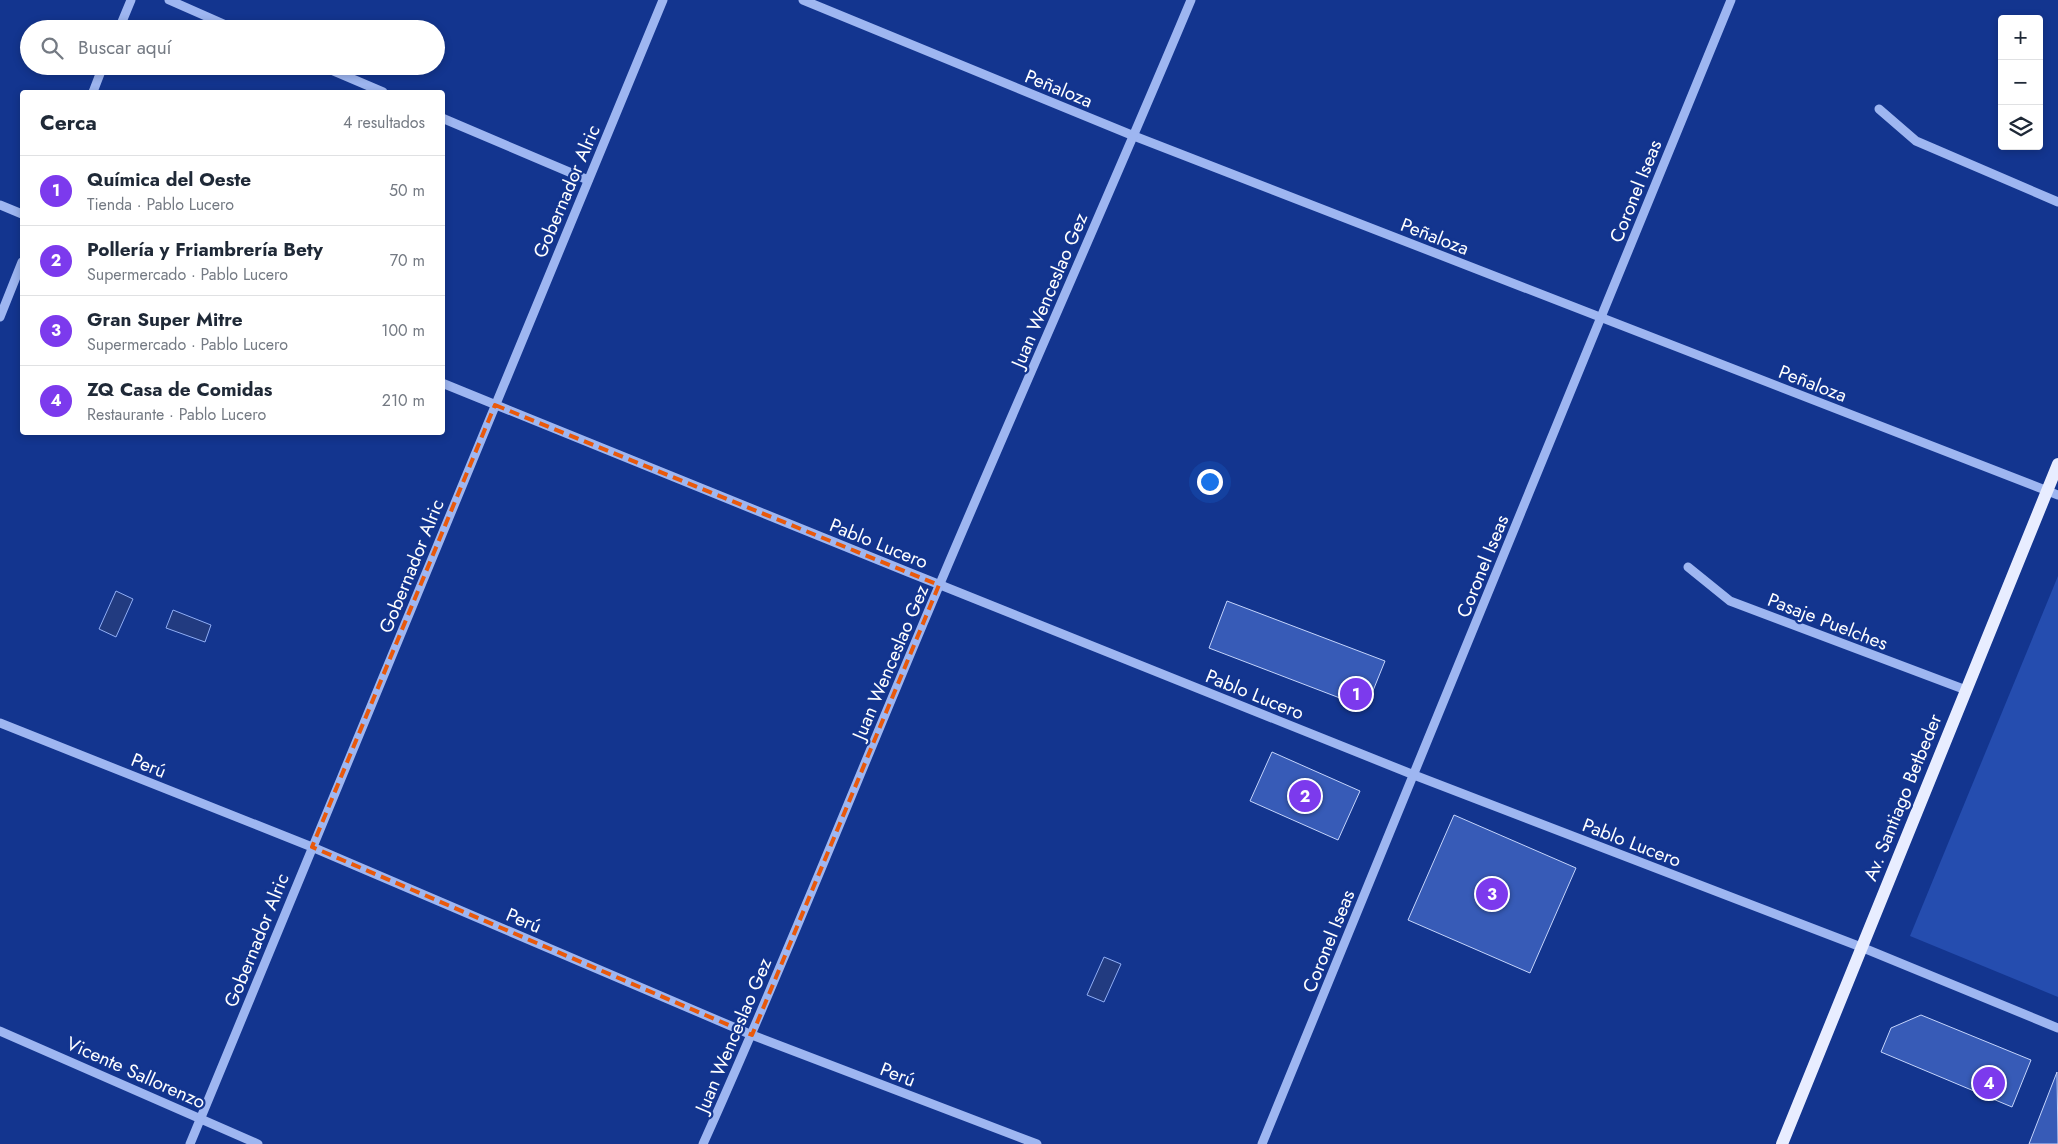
<!DOCTYPE html>
<html lang="es">
<head>
<meta charset="utf-8">
<style>
	body { margin:0; font-family:Jost,sans-serif; background:#f6f6f7; color:#1f2937 }
	.controls { position:absolute; right:15px; top:15px; display:grid; overflow:hidden; border-radius:5px; box-shadow:0 2px 8px #0003 }
	.controls button { width:45px; height:45px; display:grid; place-items:center; padding:0; border:0; border-bottom:1px solid #e0e1e3; background:#fff; color:#1f2937; font:25px sans-serif }
	.you { position:absolute; left:1209px; top:481px; width:18px; height:18px; margin:-12px; border:4px solid #fff; border-radius:50%; background:#1a73e8; box-shadow:0 0 0 8px #1a73e833 }
	.badge { display:grid; place-items:center; width:32px; height:32px; border-radius:50%; background:#7c3aed; color:#fff; font-size:16px; font-weight:700 }
	.pin { position:absolute; translate:-50% -50%; border:2px solid #fff; box-shadow:0 1px 5px #0006 }
	.list { margin:0; padding:0; list-style:none }
	h2 { display:flex; justify-content:space-between; align-items:center; height:65px; margin:0; padding:0 20px; font-size:21px }
	h2 small { font-size:16px; font-weight:400; color:#747a83 }
	.list li { display:grid; grid-template-columns:32px 1fr auto; gap:15px; align-items:center; box-sizing:border-box; height:70px; padding:0 20px; border-top:1px solid #e0e1e3 }
	.list b { display:block; font-size:19px; white-space:nowrap }
	.list p { margin:0; font-size:16px; white-space:nowrap; color:#747a83 }
	.list em { font-size:16px; font-style:normal; color:#747a83 }
	.icon { flex:none; width:28px; height:28px; fill:none; stroke:currentColor; stroke-width:2; stroke-linecap:round; stroke-linejoin:round }
	.map { position:relative; flex:none; width:2058px; height:1144px; overflow:hidden }
	.search { position:absolute; background:#fff; box-shadow:0 2px 8px #0003; left:20px; top:20px; width:425px; height:55px; display:flex; align-items:center; gap:12px; box-sizing:border-box; padding:0 18px; border-radius:28px; color:#747a83; font-size:19px }
	.panel { position:absolute; background:#fff; box-shadow:0 2px 8px #0003; left:20px; top:90px; width:425px; height:345px; border-radius:5px }
	.map>svg:first-child { display:block }
	.green { fill:#254daf }
	.water { fill:#223b80; stroke:#90aef5 }
	.building { fill:#375bb7; stroke:#c5d5fc }
	.lines { fill:none; stroke-linecap:round; stroke-linejoin:round }
	.minor { stroke:#9eb6f1; stroke-width:9 }
	.major { stroke:#e8edff; stroke-width:12 }
	.marked { fill:none; stroke:#e8590c; stroke-width:4; stroke-dasharray:10 6; stroke-linejoin:round }
	.labels { text-anchor:middle; stroke-width:4.5; stroke-linejoin:round; paint-order:stroke }
	.street-label { font-size:19px; fill:#fff; stroke:#13358f }
</style>
</head>
<body>
<div class="map">
<svg width="2058" height="1144" viewBox="0 0 2058 1144">
	<rect width="100%" height="100%" fill="#13358f"/>
	<path class="green" d="M2058,576V997L1910,936Z"/>
	<g class="water">
		<path d="M116,591L133,599L116,637L99,629Z"/>
		<path d="M173,610L211,625L205,642L166,628Z"/>
		<path d="M1104,957L1121,964L1104,1002L1087,995Z"/>
	</g>
	<g class="building">
		<path d="M1227,601L1385,661L1366,708L1209,648Z"/>
		<path d="M1272,752L1360,791L1338,840L1250,801Z"/>
		<path d="M1454,815L1576,868L1530,973L1408,920Z"/>
		<path d="M1921,1015L2031,1060L2012,1107L1881,1052L1891,1028Z"/>
		<path d="M2057,1072L2058,1144H2029Z"/>
	</g>
	<g class="lines">
		<g class="minor">
			<path d="M169,0L235,29"/>
			<path d="M803,0L1134,136L2058,495"/>
			<path d="M119,29L131,0"/>
			<path d="M322,66L383,92"/>
			<path d="M93,92L103,66"/>
			<path d="M1879,109L1916,141L2058,202"/>
			<path d="M442,118L588,180"/>
			<path d="M0,205L22,214"/>
			<path d="M0,317L22,262"/>
			<path d="M442,383L908,572L1414,775L1861,947L2058,1028"/>
			<path d="M1688,567L1730,601L1966,690"/>
			<path d="M0,723L312,847L752,1035L1037,1144"/>
			<path d="M0,1031L258,1144"/>
			<path d="M190,1144L663,0"/>
			<path d="M703,1144C786,960 860,772 939,586C1022,390 1109,196 1191,0"/>
			<path d="M1262,1144L1731,0"/>
		</g>
		<path class="major" d="M1782,1144L2058,464"/>
	</g>
	<path class="marked" d="M495,405L939,585L752,1035L312,847Z"/>
	<g class="labels">
		<g class="street-label">
			<text transform="translate(1059 88) rotate(22)" y="7">Peñaloza</text>
			<text transform="translate(566 191) rotate(-67)" y="7">Gobernador Alric</text>
			<text transform="translate(1635 191) rotate(-68)" y="7">Coronel Iseas</text>
			<text transform="translate(1435 236) rotate(21)" y="7">Peñaloza</text>
			<text transform="translate(1049 290) rotate(-67)" y="7">Juan Wenceslao Gez</text>
			<text transform="translate(1813 383) rotate(21)" y="7">Peñaloza</text>
			<text transform="translate(879 543) rotate(22)" y="7">Pablo Lucero</text>
			<text transform="translate(411 566) rotate(-68)" y="7">Gobernador Alric</text>
			<text transform="translate(1482 566) rotate(-68)" y="7">Coronel Iseas</text>
			<text transform="translate(1828 621) rotate(21)" y="7">Pasaje Puelches</text>
			<text transform="translate(890 662) rotate(-67)" y="7">Juan Wenceslao Gez</text>
			<text transform="translate(1255 694) rotate(22)" y="7">Pablo Lucero</text>
			<text transform="translate(149 765) rotate(22)" y="7">Perú</text>
			<text transform="translate(1902 797) rotate(-68)" y="7">Av. Santiago Betbeder</text>
			<text transform="translate(1632 842) rotate(21)" y="7">Pablo Lucero</text>
			<text transform="translate(524 920) rotate(23)" y="7">Perú</text>
			<text transform="translate(256 940) rotate(-68)" y="7">Gobernador Alric</text>
			<text transform="translate(1328 941) rotate(-68)" y="7">Coronel Iseas</text>
			<text transform="translate(733 1035) rotate(-67)" y="7">Juan Wenceslao Gez</text>
			<text transform="translate(136 1072) rotate(24)" y="7">Vicente Sallorenzo</text>
			<text transform="translate(898 1074) rotate(21)" y="7">Perú</text>
		</g>
	</g>
</svg>
<div class="controls">
<button>+</button>
<button>−</button>
<button><svg class="icon" aria-label="layers" viewBox="0 0 24 24"><path d="M12 4l9 5-9 5-9-5zM3 14l9 5 9-5"/></svg></button>
</div>
<div class="you"></div>
<div class="pin badge" style="left:1356px;top:694px">1</div>
<div class="pin badge" style="left:1305px;top:796px">2</div>
<div class="pin badge" style="left:1492px;top:894px">3</div>
<div class="pin badge" style="left:1989px;top:1083px">4</div>
<div class="search"><svg class="icon" aria-label="search" viewBox="0 0 24 24"><circle cx="10" cy="10" r="6"/><path d="M15 15l6 6"/></svg>Buscar aquí</div>
<section class="panel">
<h2>Cerca<small>4 resultados</small></h2>
<ul class="list">
<li><span class="badge">1</span><div><b>Química del Oeste</b><p>Tienda · Pablo Lucero</p></div><em>50 m</em></li>
<li><span class="badge">2</span><div><b>Pollería y Friambrería Bety</b><p>Supermercado · Pablo Lucero</p></div><em>70 m</em></li>
<li><span class="badge">3</span><div><b>Gran Super Mitre</b><p>Supermercado · Pablo Lucero</p></div><em>100 m</em></li>
<li><span class="badge">4</span><div><b>ZQ Casa de Comidas</b><p>Restaurante · Pablo Lucero</p></div><em>210 m</em></li>
</ul>
</section>
</div>
</body>
</html>
